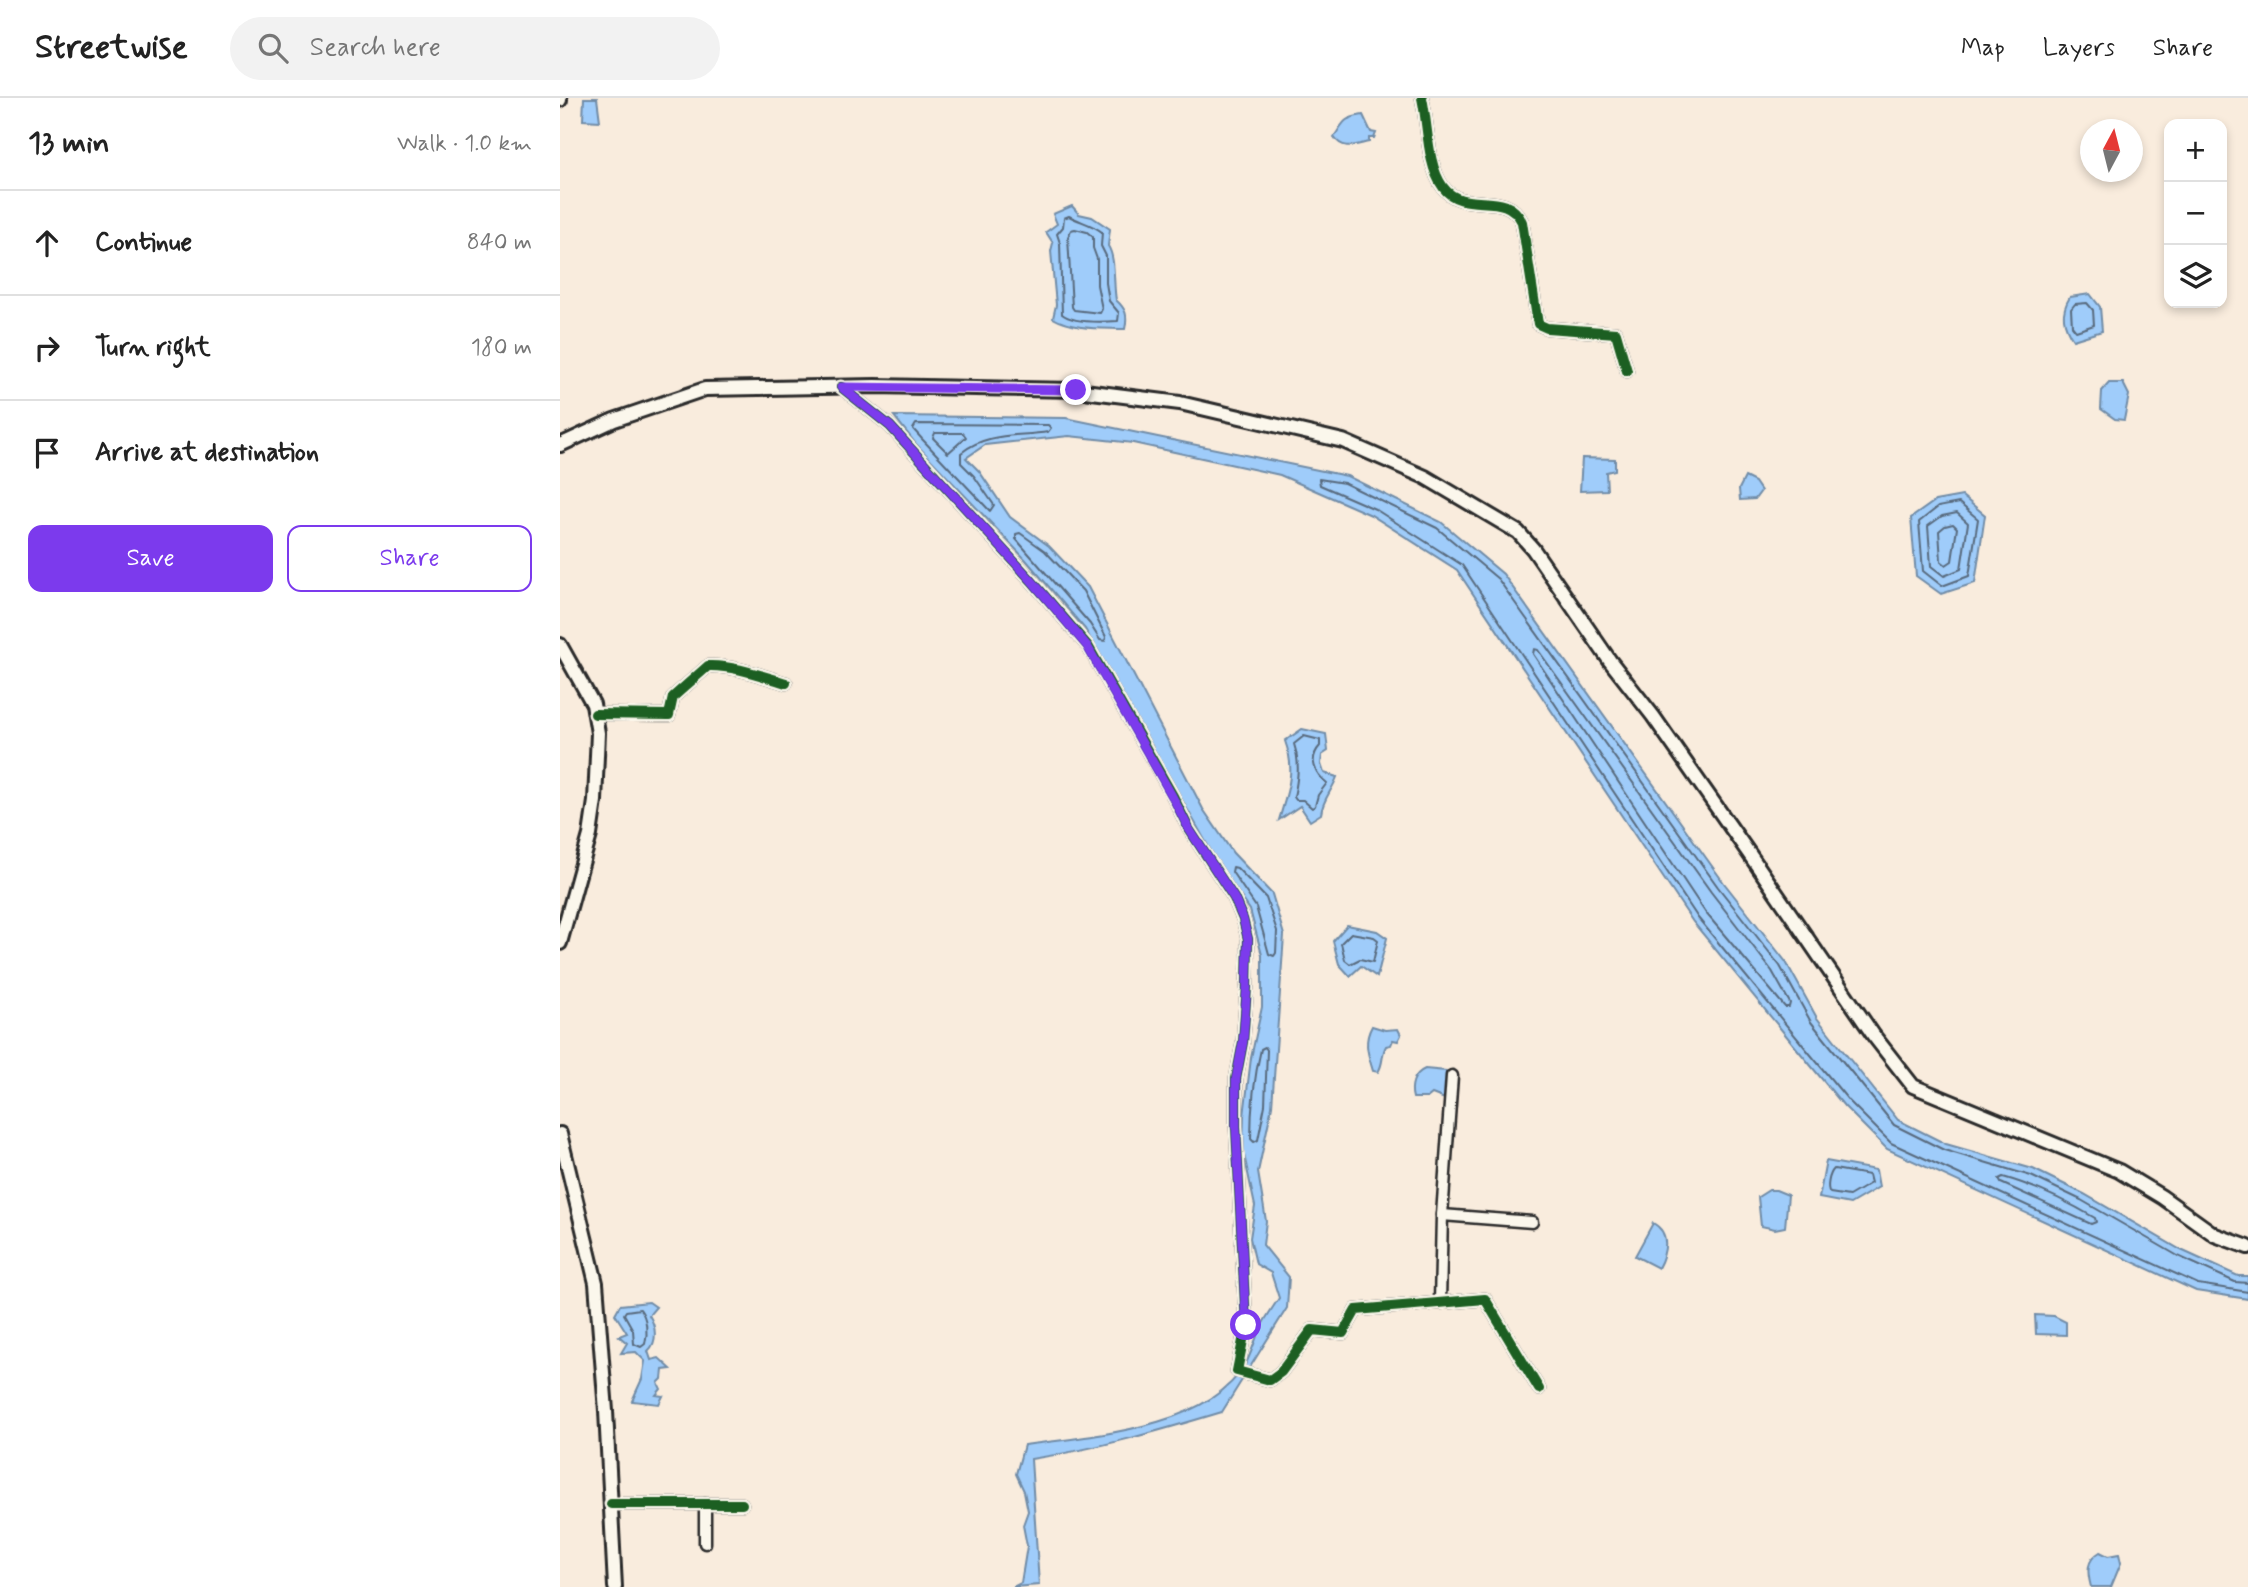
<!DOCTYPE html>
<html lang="en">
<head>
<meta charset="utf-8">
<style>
	body { margin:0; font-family:Mynerve,sans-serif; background:#f2f2f2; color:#222 }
	.controls { position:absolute; right:21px; top:21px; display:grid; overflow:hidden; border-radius:14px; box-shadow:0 4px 10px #0003 }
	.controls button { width:63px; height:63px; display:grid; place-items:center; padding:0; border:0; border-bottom:2px solid #e0e0e0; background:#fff; color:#222; font:35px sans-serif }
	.compass { position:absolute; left:1520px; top:21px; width:63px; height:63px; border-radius:50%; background:#fff; box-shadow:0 4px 10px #0003; rotate:7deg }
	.stop { position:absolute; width:21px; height:21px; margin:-16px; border:5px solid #7c3aed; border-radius:50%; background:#fff }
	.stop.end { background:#7c3aed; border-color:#fff; box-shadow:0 2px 7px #0008 }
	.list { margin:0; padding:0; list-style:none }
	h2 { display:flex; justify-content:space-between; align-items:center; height:91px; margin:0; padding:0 28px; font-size:30px }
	h2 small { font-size:23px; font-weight:400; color:#767676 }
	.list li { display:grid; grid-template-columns:46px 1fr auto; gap:21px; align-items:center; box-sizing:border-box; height:105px; padding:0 28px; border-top:2px solid #e0e0e0 }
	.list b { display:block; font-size:26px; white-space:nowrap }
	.list em { font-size:23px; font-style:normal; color:#767676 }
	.actions { display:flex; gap:14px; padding:21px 28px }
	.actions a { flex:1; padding:16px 0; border:2px solid #7c3aed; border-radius:14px; text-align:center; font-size:24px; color:#7c3aed }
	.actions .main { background:#7c3aed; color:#fff }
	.icon { flex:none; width:38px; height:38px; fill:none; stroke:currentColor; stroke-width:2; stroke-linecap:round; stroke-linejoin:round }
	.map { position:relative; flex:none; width:1688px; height:1489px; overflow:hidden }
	header { display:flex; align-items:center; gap:42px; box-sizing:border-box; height:98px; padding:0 35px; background:#fff; border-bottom:2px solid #e0e0e0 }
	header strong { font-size:33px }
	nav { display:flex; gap:38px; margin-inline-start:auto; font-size:24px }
	.search { width:490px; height:63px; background:#f2f2f2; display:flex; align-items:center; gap:18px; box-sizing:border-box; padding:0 24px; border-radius:38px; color:#767676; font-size:26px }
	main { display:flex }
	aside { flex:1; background:#fff }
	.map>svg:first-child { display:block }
	.water { fill:#9fccfa; stroke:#718ca7; stroke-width:2 }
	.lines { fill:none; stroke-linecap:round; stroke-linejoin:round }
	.shore { stroke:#596b7e; stroke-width:2 }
	.minor-casing { stroke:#2b2b2b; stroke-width:15 }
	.major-casing { stroke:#2b2b2b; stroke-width:18 }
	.minor { stroke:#fbf7ec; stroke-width:10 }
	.major { stroke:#fbf7ec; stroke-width:12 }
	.cycleway-casing { stroke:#fbf7ec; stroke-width:15 }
	.cycleway { stroke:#1b5e20; stroke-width:10 }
	.route { stroke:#7c3aed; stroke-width:9 }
</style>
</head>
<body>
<header>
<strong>Streetwise</strong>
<div class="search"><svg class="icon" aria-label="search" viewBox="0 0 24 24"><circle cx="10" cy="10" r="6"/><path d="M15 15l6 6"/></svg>Search here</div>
<nav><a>Map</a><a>Layers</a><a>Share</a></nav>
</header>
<main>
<aside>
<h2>13 min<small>Walk · 1.0 km</small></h2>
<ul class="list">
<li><svg class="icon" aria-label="ahead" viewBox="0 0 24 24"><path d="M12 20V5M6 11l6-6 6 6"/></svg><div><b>Continue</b></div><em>840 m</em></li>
<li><svg class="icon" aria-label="right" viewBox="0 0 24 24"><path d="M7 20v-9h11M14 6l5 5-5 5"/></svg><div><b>Turn right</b></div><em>180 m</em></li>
<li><svg class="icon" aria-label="arrive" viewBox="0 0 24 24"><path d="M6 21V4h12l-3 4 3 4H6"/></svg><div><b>Arrive at destination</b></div></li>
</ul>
<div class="actions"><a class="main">Save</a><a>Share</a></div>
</aside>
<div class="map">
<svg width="1688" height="1489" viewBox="0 0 1688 1489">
	<rect width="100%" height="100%" fill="#f9ecdd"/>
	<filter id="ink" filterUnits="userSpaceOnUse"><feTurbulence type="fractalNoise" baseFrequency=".0143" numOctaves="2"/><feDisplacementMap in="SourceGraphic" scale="14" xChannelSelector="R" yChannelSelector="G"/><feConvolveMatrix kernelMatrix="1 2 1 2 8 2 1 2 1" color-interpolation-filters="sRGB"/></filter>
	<g filter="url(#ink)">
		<g class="water">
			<path d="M24,0H37L40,23L23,22Z"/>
			<path d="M803,17L811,34L816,35L814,40H809V44C795,47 783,53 774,39C784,24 783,20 803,17Z"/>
			<path d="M512,108L519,116L532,119L550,131L548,148C556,160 553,186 556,202C566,211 568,217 565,231C540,230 514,232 493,220L496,207L491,153L493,145L486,134L497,126L493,116Z"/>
			<path d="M1530,196L1540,209L1542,233L1513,242C1503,227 1500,215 1510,199Z"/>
			<path d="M1549,285H1563L1569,297L1564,322L1555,321L1541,311L1542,293Z"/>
			<path d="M334,318L506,320L787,378L881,424L943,476L1164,785L1226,864L1257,920L1338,1022L1386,1046L1473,1071L1524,1096L1621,1152L1678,1178H1688V1201L1636,1193L1327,1051L1284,1008L1133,824L897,472L811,417L720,377L573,345L509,338L425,347L406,360L419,373L450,419L489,448L528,489L643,711L673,755L712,796L724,837L712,1008L698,1074L706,1123L703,1147L729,1179L727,1210L662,1314C599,1333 537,1351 471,1361L479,1487L453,1489L461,1485L467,1448L463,1427L468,1413L464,1393L456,1376L464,1347C530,1338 646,1331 685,1267C692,1255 695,1240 702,1227C707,1218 713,1209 719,1200L711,1175L696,1166L690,1140L695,1108L683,1052L684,1018L691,960L702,909V857L690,812L659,767L525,531L466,462L356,346Z"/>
			<path d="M1022,360L1055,361V372L1046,374L1047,392L1020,393Z"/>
			<path d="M1185,379L1195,384L1201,393L1195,401L1180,402L1179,391Z"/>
			<path d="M1402,398L1425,417L1415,485L1381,496L1356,478L1351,420L1375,403Z"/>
			<path d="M742,631L766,636L768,653L762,657L761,666L764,675L777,679C772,693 763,701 761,716L750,723L740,708L719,722C728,692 736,673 725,643Z"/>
			<path d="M787,827L817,833L827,840L817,879L801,868L790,878L779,866L773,843Z"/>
			<path d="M812,928L825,932L838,931L841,937L838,943L833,942L831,947L826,948C821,957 824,965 818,974L813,973C808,956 803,944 812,928Z"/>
			<path d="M865,971L886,973L888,981L885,1001L872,996L867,1000H853C850,989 853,976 865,971Z"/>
			<path d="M1266,1063L1316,1072L1319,1089L1290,1106L1259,1100Z"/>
			<path d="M1209,1092H1216L1228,1097L1225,1129L1215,1131L1201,1128L1198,1099Z"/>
			<path d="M1093,1125C1111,1135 1106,1155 1098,1170L1075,1158Z"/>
			<path d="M89,1204L96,1209L89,1217C96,1228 98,1244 88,1253L91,1262L99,1260L111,1271L103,1272L102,1281L98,1285L101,1291L96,1297L103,1298L99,1306L72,1303L82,1281L85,1263L76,1254L61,1255L67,1245L59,1238L67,1235L55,1216L60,1207Z"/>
			<path d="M1475,1217L1494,1218L1506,1224V1237L1476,1236Z"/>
			<path d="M1540,1454L1548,1458L1559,1456L1561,1465L1551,1489H1531C1527,1474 1526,1462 1540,1454Z"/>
		</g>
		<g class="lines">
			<g class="shore">
				<path d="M509,118C520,124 532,126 542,134L541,148L546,158V185L549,203L559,215L558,223C544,224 513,225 502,216L500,145L497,136L503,129L504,120Z"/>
				<path d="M515,131L527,134L533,139V150L537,161V187L542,211L540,215L514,212L512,209L508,139L511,132Z"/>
				<path d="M1527,205L1533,212L1534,227L1516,233L1512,228L1511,211L1515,206Z"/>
				<path d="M356,326L488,327L491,330L488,334C457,339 426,334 401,355V365L414,378L434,407L430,413L362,341L353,331Z"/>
				<path d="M375,335H403L406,339L388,355L373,340Z"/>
				<path d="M1399,405L1418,421L1409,478L1382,488L1363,473L1359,424L1378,409Z"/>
				<path d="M1397,415L1408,425L1401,471L1384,478L1371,468L1368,428L1382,418Z"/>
				<path d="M1393,426L1397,430L1392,463L1386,467L1381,463L1379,433L1385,428Z"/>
				<path d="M456,436L460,435L485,453L523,493L546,539L545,543L540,542L530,526L456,441Z"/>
				<path d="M974,551L978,552L1151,794L1212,873L1230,905L1229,909H1225L1145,814L973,556Z"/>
				<path d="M744,638L760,642V648C748,661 755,676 767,685L758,697L755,708L752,710L743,702H736L734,699C738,680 740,665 734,646Z"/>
				<path d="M673,769L677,770L706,800L717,833L716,855L714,858L709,856L696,809L672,774Z"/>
				<path d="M791,835L814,839L818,842L813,864L800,861L790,866L785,862L781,845Z"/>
				<path d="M705,949L707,952L705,1007L698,1042L694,1044L691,1041C691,1011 694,980 701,951Z"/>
				<path d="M1274,1071L1309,1077L1311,1085L1289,1098L1270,1095C1266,1090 1269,1076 1274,1071Z"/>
				<path d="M1443,1079C1475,1088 1506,1103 1535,1120L1536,1124L1531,1126L1441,1085L1439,1081Z"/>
				<path d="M1688,1185L1675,1184L1618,1158L1521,1102L1471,1078L1384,1052L1334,1027L1251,924L1220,868L1158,789L938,481L877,430L784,385L759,381L760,387L815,411L902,467L1138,820L1289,1003L1331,1045L1638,1186L1688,1194"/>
				<path d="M80,1211C87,1220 88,1234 85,1246L81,1249L74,1246L73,1232L64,1216L66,1213Z"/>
			</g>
			<g class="minor-casing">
				<g id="minor">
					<path d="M862,0C868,26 867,68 883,89C904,118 946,89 962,124L978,226L987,230L1056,235L1067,273"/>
					<path d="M281,289L330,328L472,483L528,548L613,698L629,731L674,800L683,821L688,841L687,889L683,944L676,981V1028L686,1227L677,1273L710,1282L721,1274L752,1232L783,1235L796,1212L925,1201L979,1291"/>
					<path d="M35,616L109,617L113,599L148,568C173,567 202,578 226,585"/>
					<path d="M882,1117L972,1124"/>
					<path d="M880,1204L882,1117L892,978"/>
					<path d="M51,1406H182"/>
					<path d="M145,1445V1406"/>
				</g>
			</g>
			<g class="major-casing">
				<g id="major">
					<path d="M0,2V0"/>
					<path d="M0,347L54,322L145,291L315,288L516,292L620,305L783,343L865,379L958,434L973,451L1050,563L1093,618L1188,754L1314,938L1353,988L1559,1073L1602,1099L1655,1137L1688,1149"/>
					<path d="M0,547L33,606L38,635L35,703L30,737L0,845"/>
					<path d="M0,1036L36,1185L46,1313L55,1489"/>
				</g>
			</g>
			<use href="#minor" class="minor"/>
			<use href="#major" class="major"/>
			<g class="cycleway-casing">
				<g id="cycleway">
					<path d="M862,0C868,26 867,68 883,89C904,118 946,89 962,124L978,226L987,230L1056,235L1067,273"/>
					<path d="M281,289L330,328L472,483L528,548L613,698L629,731L674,800L683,821L688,841L687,889L683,944L676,981V1028L686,1227L677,1273L710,1282L721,1274L752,1232L783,1235L796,1212L925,1201L979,1291"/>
					<path d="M35,616L109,617L113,599L148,568C173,567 202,578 226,585"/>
					<path d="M51,1406H182"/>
				</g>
			</g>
			<use href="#cycleway" class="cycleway"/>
		</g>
	</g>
	<g class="lines" filter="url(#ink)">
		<path class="route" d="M516,292L281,289L330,328L472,483L527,548L612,698L629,731L674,800L683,821L688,841L687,889L683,944L676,981V1028L686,1227"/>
	</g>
</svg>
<div class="controls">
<button>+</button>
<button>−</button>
<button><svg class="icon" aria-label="layers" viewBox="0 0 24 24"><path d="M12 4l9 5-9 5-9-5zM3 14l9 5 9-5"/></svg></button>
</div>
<svg class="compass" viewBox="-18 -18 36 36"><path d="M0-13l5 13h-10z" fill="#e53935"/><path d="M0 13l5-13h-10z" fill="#767676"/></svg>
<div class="stop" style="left:686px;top:1227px"></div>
<div class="stop end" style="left:516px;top:292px"></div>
</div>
</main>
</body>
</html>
